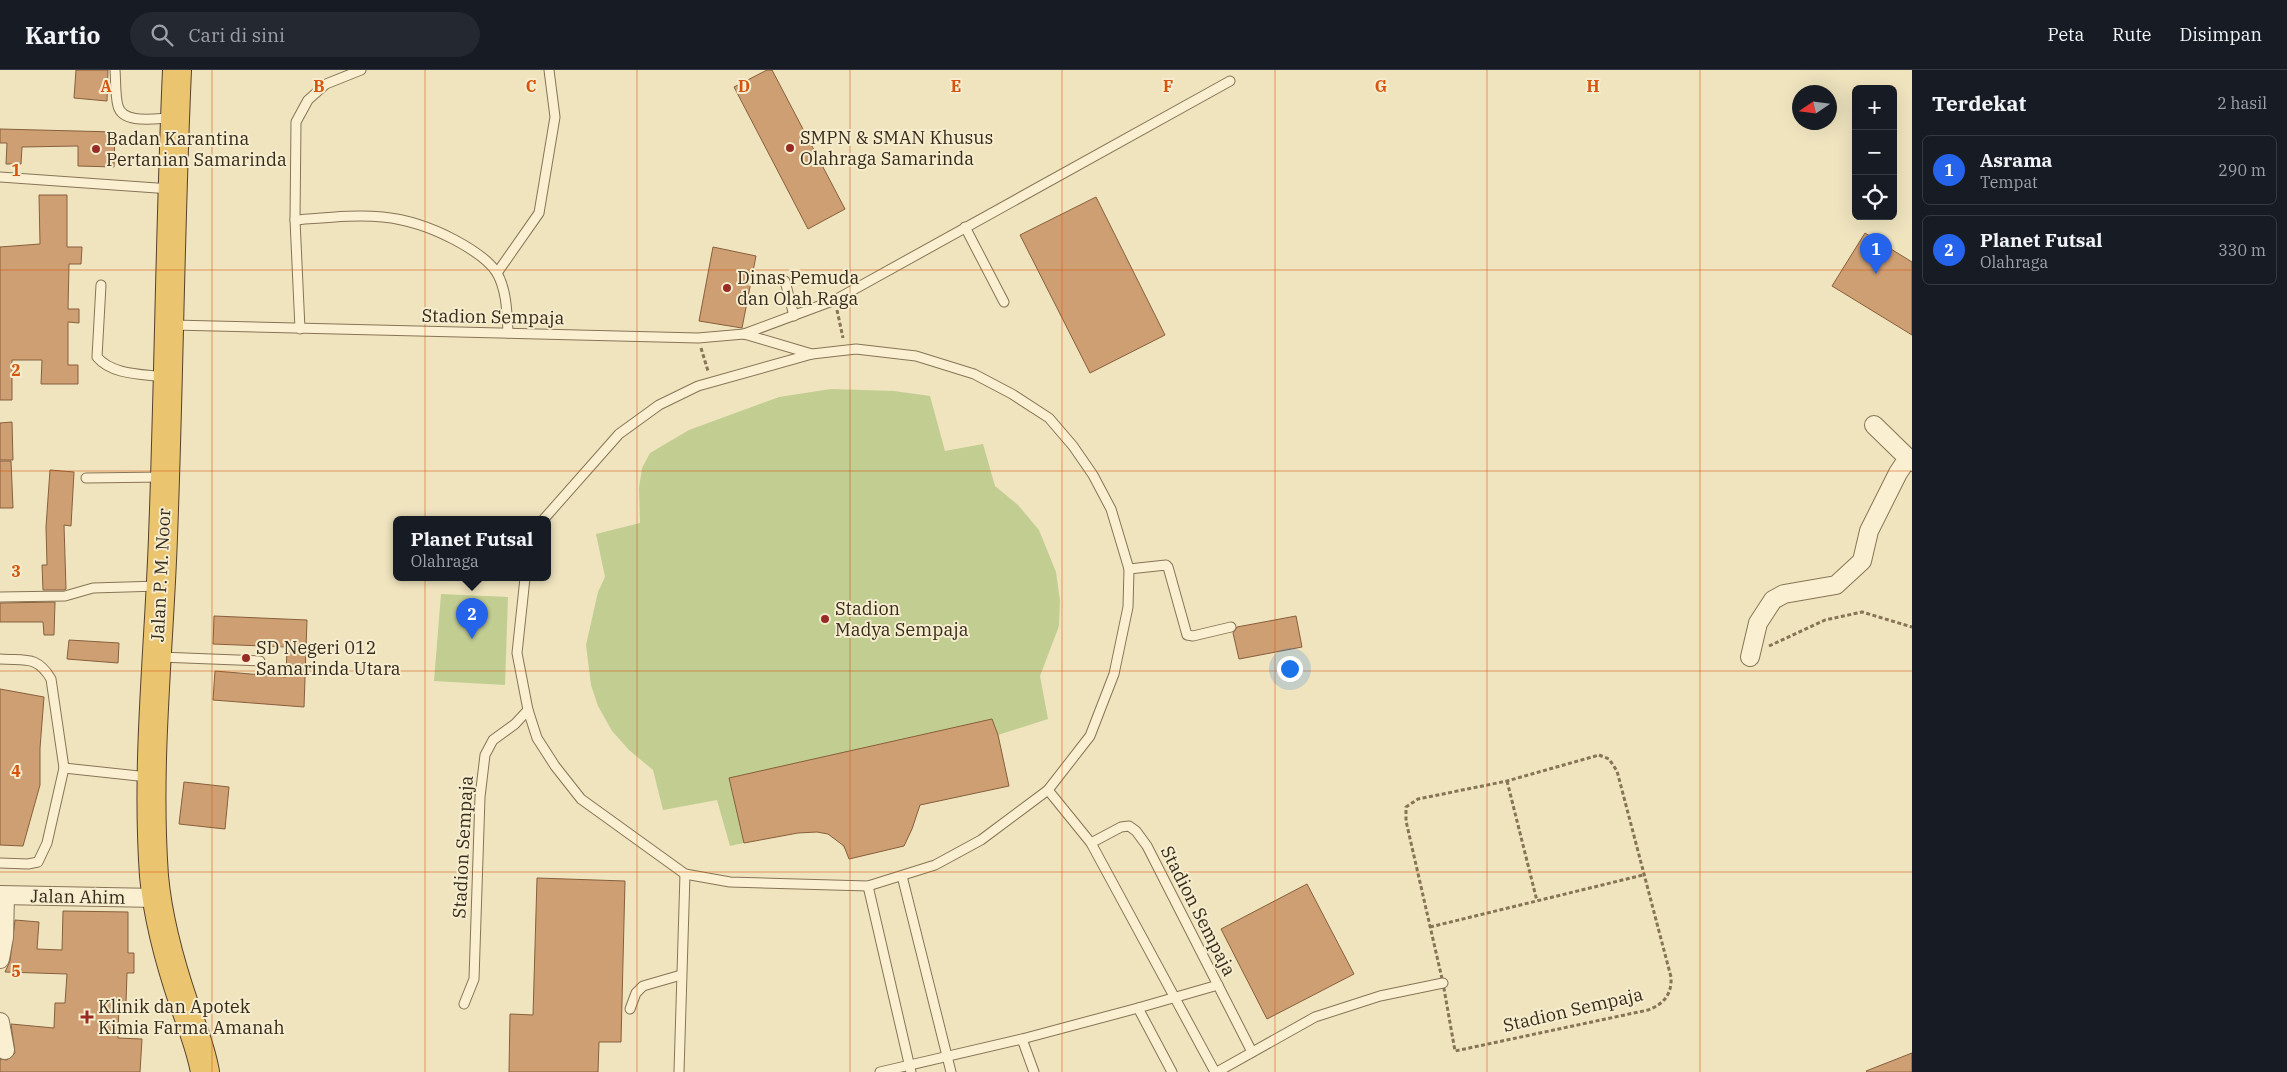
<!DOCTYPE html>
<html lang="id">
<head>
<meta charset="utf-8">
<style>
	body { margin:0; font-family:"IBM Plex Serif",serif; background:#242831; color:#f1f3f6 }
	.controls { position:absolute; right:15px; top:15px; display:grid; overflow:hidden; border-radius:8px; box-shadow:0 5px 20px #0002 }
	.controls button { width:45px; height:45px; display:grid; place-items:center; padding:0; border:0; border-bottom:1px solid #363941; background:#171b24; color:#f1f3f6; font:25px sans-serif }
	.compass { position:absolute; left:1792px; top:15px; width:45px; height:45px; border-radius:50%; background:#171b24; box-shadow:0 5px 20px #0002; rotate:257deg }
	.you { position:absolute; left:1289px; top:598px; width:18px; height:18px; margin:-12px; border:4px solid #fff; border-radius:50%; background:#1a73e8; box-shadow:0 0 0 8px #1a73e833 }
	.badge { display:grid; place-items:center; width:32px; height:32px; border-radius:50%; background:#2563eb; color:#fff; font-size:16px; font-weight:700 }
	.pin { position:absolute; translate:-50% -41px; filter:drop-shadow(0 1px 2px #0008) }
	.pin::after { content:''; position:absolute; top:26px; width:18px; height:15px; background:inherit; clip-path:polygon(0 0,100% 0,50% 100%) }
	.popup { position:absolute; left:393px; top:446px; width:158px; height:65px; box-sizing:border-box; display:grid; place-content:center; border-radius:8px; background:#171b24; filter:drop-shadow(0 1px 4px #0005); font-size:16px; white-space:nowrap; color:#9ea1a6 }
	.popup b { font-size:19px; color:#f1f3f6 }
	.popup::after { content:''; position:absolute; left:50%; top:100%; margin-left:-10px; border:10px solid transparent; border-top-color:#171b24 }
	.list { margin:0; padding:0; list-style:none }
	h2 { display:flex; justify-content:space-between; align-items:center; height:65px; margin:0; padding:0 20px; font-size:21px }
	h2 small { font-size:16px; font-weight:400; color:#9ea1a6 }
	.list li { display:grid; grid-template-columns:32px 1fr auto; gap:15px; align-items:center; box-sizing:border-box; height:70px; margin:0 10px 10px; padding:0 10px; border:1px solid #363941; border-radius:8px }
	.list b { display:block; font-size:19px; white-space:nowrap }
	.list p { margin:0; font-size:16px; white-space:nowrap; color:#9ea1a6 }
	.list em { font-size:16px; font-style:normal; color:#9ea1a6 }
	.icon { flex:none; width:28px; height:28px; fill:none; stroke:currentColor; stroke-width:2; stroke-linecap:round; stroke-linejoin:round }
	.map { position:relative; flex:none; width:1912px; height:1002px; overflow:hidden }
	header { display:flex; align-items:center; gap:30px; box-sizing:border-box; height:70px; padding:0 25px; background:#171b24; border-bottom:1px solid #363941 }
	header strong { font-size:24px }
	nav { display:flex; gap:28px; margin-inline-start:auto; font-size:18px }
	.search { width:350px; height:45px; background:#242831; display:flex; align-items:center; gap:12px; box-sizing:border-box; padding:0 18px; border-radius:28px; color:#9ea1a6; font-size:19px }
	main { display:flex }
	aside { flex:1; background:#171b24 }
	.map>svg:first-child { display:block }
	.green { fill:#c2cd92 }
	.building { fill:#ce9f73; stroke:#875f3c }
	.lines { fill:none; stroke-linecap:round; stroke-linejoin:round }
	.service-casing { stroke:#877456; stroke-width:11 }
	.minor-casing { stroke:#877456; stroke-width:20 }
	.trunk-casing { stroke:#55412b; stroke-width:30 }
	.path { stroke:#877456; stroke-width:3; stroke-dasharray:4 2.5; stroke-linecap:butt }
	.service { stroke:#faf0d1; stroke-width:9 }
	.minor { stroke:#faf0d1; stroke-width:18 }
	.trunk { stroke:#ebc470; stroke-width:28 }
	.grid { fill:none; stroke:#d6540e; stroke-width:1; stroke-opacity:0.55 }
	.poi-dot { fill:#982c25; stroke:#f6edce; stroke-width:2 }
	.labels { text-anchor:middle; stroke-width:4; stroke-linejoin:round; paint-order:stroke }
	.poi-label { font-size:18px; fill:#362a1c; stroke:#f6edce; text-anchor:start }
	.street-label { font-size:18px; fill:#362a1c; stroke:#f6edce }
	.grid-label { font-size:16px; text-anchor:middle; font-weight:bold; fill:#d6540e; stroke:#f6edce; stroke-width:4; stroke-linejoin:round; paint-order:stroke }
</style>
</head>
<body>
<header>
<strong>Kartio</strong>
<div class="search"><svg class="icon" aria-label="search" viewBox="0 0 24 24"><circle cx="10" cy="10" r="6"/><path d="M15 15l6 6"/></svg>Cari di sini</div>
<nav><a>Peta</a><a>Rute</a><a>Disimpan</a></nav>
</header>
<main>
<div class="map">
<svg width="1912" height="1002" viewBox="0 0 1912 1002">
	<rect width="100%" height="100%" fill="#efe4be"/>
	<g class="green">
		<path d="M831,319L894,321L930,326L945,381L983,374L995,416L1018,435L1039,460L1056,502L1060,531L1059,556L1040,606L1048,649L998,665L1009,716L920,735L912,759L904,776L849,789C845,778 839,768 827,764C807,756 752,772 730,776L717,730L663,740L653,700L629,680L612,661L598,636L591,615L586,575L598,522L605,507L596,464L640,453L639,418L642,398L650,383L689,360L779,327Z"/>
		<path d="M441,524L508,527L505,615L434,611Z"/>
	</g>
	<g class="building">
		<path d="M76,0H108L107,31L74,28Z"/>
		<path d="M767,0H772L845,139L808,159L734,17Z"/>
		<path d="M0,59L115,62L114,97L78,96V76L22,77L21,94H6L7,73H0Z"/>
		<path d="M39,125H67V177H82L81,194H69L68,239H79V253L68,252V295H78V314H41L42,290H12V330H0V177L40,174Z"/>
		<path d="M1096,127L1165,265L1090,303L1020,165Z"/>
		<path d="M1865,163L1912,192V265L1832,216Z"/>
		<path d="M713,177L756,186L742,258L699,251Z"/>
		<path d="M12,352L13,390H0V353Z"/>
		<path d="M0,391H11L13,438H0Z"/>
		<path d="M50,400L74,402L71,456L64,455L66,519L64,520H43L42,495H47L46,457Z"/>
		<path d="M55,532L54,565H44L43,552H0V533Z"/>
		<path d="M214,546L307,550L304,637L213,630L215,601L286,607L287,577L213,574Z"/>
		<path d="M1296,546L1302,577L1239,589L1233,563L1237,557Z"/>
		<path d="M69,570L119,573L118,593L67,589Z"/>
		<path d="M0,619L44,627L40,678V715L23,776L0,775Z"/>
		<path d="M992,649L998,665L1009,716L920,735L912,759L904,776L849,789L844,776L828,764L817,762L798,763L744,773L729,708Z"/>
		<path d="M184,712L229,717L225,759L179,754Z"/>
		<path d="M537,808L625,811L621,972H599L598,1002H509L510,944L533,945Z"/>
		<path d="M1307,814L1354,904L1267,949L1221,859Z"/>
		<path d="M63,841L128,842V883H134V903H127L126,933H119L118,968L142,969L140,1002H0V989L7,990L15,983L11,954L54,958L55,933H65L67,904L5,902L10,891L15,850L39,852L37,879L62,880Z"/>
		<path d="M1912,983V1002H1867L1866,1001Z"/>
	</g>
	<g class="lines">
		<g class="service-casing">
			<g id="service">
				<path d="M115,0C116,11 115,25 118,36C123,55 157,48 172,48"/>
				<path d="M0,107L171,119"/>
				<path d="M295,150C359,145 397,139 455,170C468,177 489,190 497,203C507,221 507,244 508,263"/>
				<path d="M965,157L1004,232"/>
				<path d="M497,203L539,143L555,47L549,0"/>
				<path d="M785,211L794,246"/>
				<path d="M101,215L97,287C112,305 142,304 164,307"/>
				<path d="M173,255L698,268L744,264L812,284"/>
				<path d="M300,259L295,150L296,52L308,30L326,14L361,0"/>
				<path d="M744,264L835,230L1230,11"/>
				<path d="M86,408L163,407"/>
				<path d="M1129,499L1166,495L1168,497L1187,565L1193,566L1231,557"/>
				<path d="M525,508L517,583L528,640L537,668L555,696L581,729L685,804L730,812L868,816L935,795L981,770L1048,720L1090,666L1114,604L1128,537L1129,499L1111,439L1093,405L1073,376L1049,348L1012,324L974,304L916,286L856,279L812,284L698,316L659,335L619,364L543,450"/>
				<path d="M0,527L65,526L93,518L159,516"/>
				<path d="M160,587L260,591"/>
				<path d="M0,589C25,591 37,585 51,609L64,698L47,773L38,792L28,794L0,793"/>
				<path d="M64,698L148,707"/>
				<path d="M1048,720L1091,773L1215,1002"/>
				<path d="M1091,773L1121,757L1129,756L1136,761L1147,776L1252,982"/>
				<path d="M902,806L951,1002"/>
				<path d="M868,816L911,1002"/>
				<path d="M464,934L474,909L480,727L485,685L493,670L515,654L528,640"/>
				<path d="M630,939L636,923L643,916L681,905"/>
				<path d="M1022,969L1034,1002"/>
				<path d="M679,1002L685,804"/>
				<path d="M880,1002L1022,969L1138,938"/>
				<path d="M1172,1002L1138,938L1218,915"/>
				<path d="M1217,1002L1315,947L1380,926L1443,913"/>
			</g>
		</g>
		<g class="minor-casing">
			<g id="minor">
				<path d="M1874,355L1912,392"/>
				<path d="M1750,587L1758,553L1773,530L1784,524L1836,515L1862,491L1869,461L1898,403L1908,388"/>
				<path d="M0,825L157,828"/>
				<path d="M0,889L4,867L5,826"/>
				<path d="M0,952L5,980"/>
			</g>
		</g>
		<g class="trunk-casing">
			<path id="trunk" d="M177,0C170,155 169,311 163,467C159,580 146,693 154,806C158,850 170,893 184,934C192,956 201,979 205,1002"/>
		</g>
		<g class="path">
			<path d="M837,240L843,268"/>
			<path d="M701,278L708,301"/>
			<path d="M1769,576L1825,550L1862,542L1912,557"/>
			<path d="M1599,685L1609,689L1617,701L1671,907C1672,924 1664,934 1648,940L1455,981L1443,913L1406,751V737L1418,729L1507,711Z"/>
			<path d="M1507,711L1537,831"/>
			<path d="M1430,857L1643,805"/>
		</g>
		<use href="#service" class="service"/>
		<use href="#minor" class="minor"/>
		<use href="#trunk" class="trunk"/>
	</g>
	<path class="grid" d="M212,0V1002M425,0V1002M637,0V1002M850,0V1002M1062,0V1002M1275,0V1002M1487,0V1002M1700,0V1002M0,200H1912M0,401H1912M0,601H1912M0,802H1912"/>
	<g class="poi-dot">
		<circle cx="790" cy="78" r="5"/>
		<circle cx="96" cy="79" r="5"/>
		<circle cx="727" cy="218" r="5"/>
		<circle cx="825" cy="549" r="5"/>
		<circle cx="246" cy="588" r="5"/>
		<path d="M84.5 939.5h5v5h5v5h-5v5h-5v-5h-5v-5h5z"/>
	</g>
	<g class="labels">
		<g class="poi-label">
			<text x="800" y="74">SMPN &amp; SMAN Khusus<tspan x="800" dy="21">Olahraga Samarinda</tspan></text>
			<text x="106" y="75">Badan Karantina<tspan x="106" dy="21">Pertanian Samarinda</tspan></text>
			<text x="737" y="214">Dinas Pemuda<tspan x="737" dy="21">dan Olah Raga</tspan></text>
			<text x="835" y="545">Stadion<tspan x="835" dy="21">Madya Sempaja</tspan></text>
			<text x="256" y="584">SD Negeri 012<tspan x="256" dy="21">Samarinda Utara</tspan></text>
			<text x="98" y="943">Klinik dan Apotek<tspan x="98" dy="21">Kimia Farma Amanah</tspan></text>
		</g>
		<g class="street-label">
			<text transform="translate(493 247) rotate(1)" y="6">Stadion Sempaja</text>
			<text transform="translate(161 505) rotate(-87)" y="6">Jalan P. M. Noor</text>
			<text transform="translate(463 777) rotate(-87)" y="6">Stadion Sempaja</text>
			<text transform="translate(78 827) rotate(1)" y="6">Jalan Ahim</text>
			<text transform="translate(1198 841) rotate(63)" y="6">Stadion Sempaja</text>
			<text transform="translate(1573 940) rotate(-13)" y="6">Stadion Sempaja</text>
		</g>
	</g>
	<g class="grid-label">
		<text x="106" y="22">A</text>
		<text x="319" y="22">B</text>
		<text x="531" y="22">C</text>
		<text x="744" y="22">D</text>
		<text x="956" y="22">E</text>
		<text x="1168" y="22">F</text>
		<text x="1381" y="22">G</text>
		<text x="1593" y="22">H</text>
		<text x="16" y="106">1</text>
		<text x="16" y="306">2</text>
		<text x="16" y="507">3</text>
		<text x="16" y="707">4</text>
		<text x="16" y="907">5</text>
	</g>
</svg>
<div class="controls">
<button>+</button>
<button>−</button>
<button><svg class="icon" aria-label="locate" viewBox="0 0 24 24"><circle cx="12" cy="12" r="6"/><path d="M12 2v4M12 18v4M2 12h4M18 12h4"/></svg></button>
</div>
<svg class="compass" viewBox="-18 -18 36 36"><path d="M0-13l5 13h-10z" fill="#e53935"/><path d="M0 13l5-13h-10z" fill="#9ea1a6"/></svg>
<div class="you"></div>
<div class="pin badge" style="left:1876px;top:204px">1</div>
<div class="pin badge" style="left:472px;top:569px">2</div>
<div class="popup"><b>Planet Futsal</b>Olahraga</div>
</div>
<aside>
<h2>Terdekat<small>2 hasil</small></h2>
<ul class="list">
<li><span class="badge">1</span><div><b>Asrama</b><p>Tempat</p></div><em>290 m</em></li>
<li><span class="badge">2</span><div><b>Planet Futsal</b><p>Olahraga</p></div><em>330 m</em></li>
</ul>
</aside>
</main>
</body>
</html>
